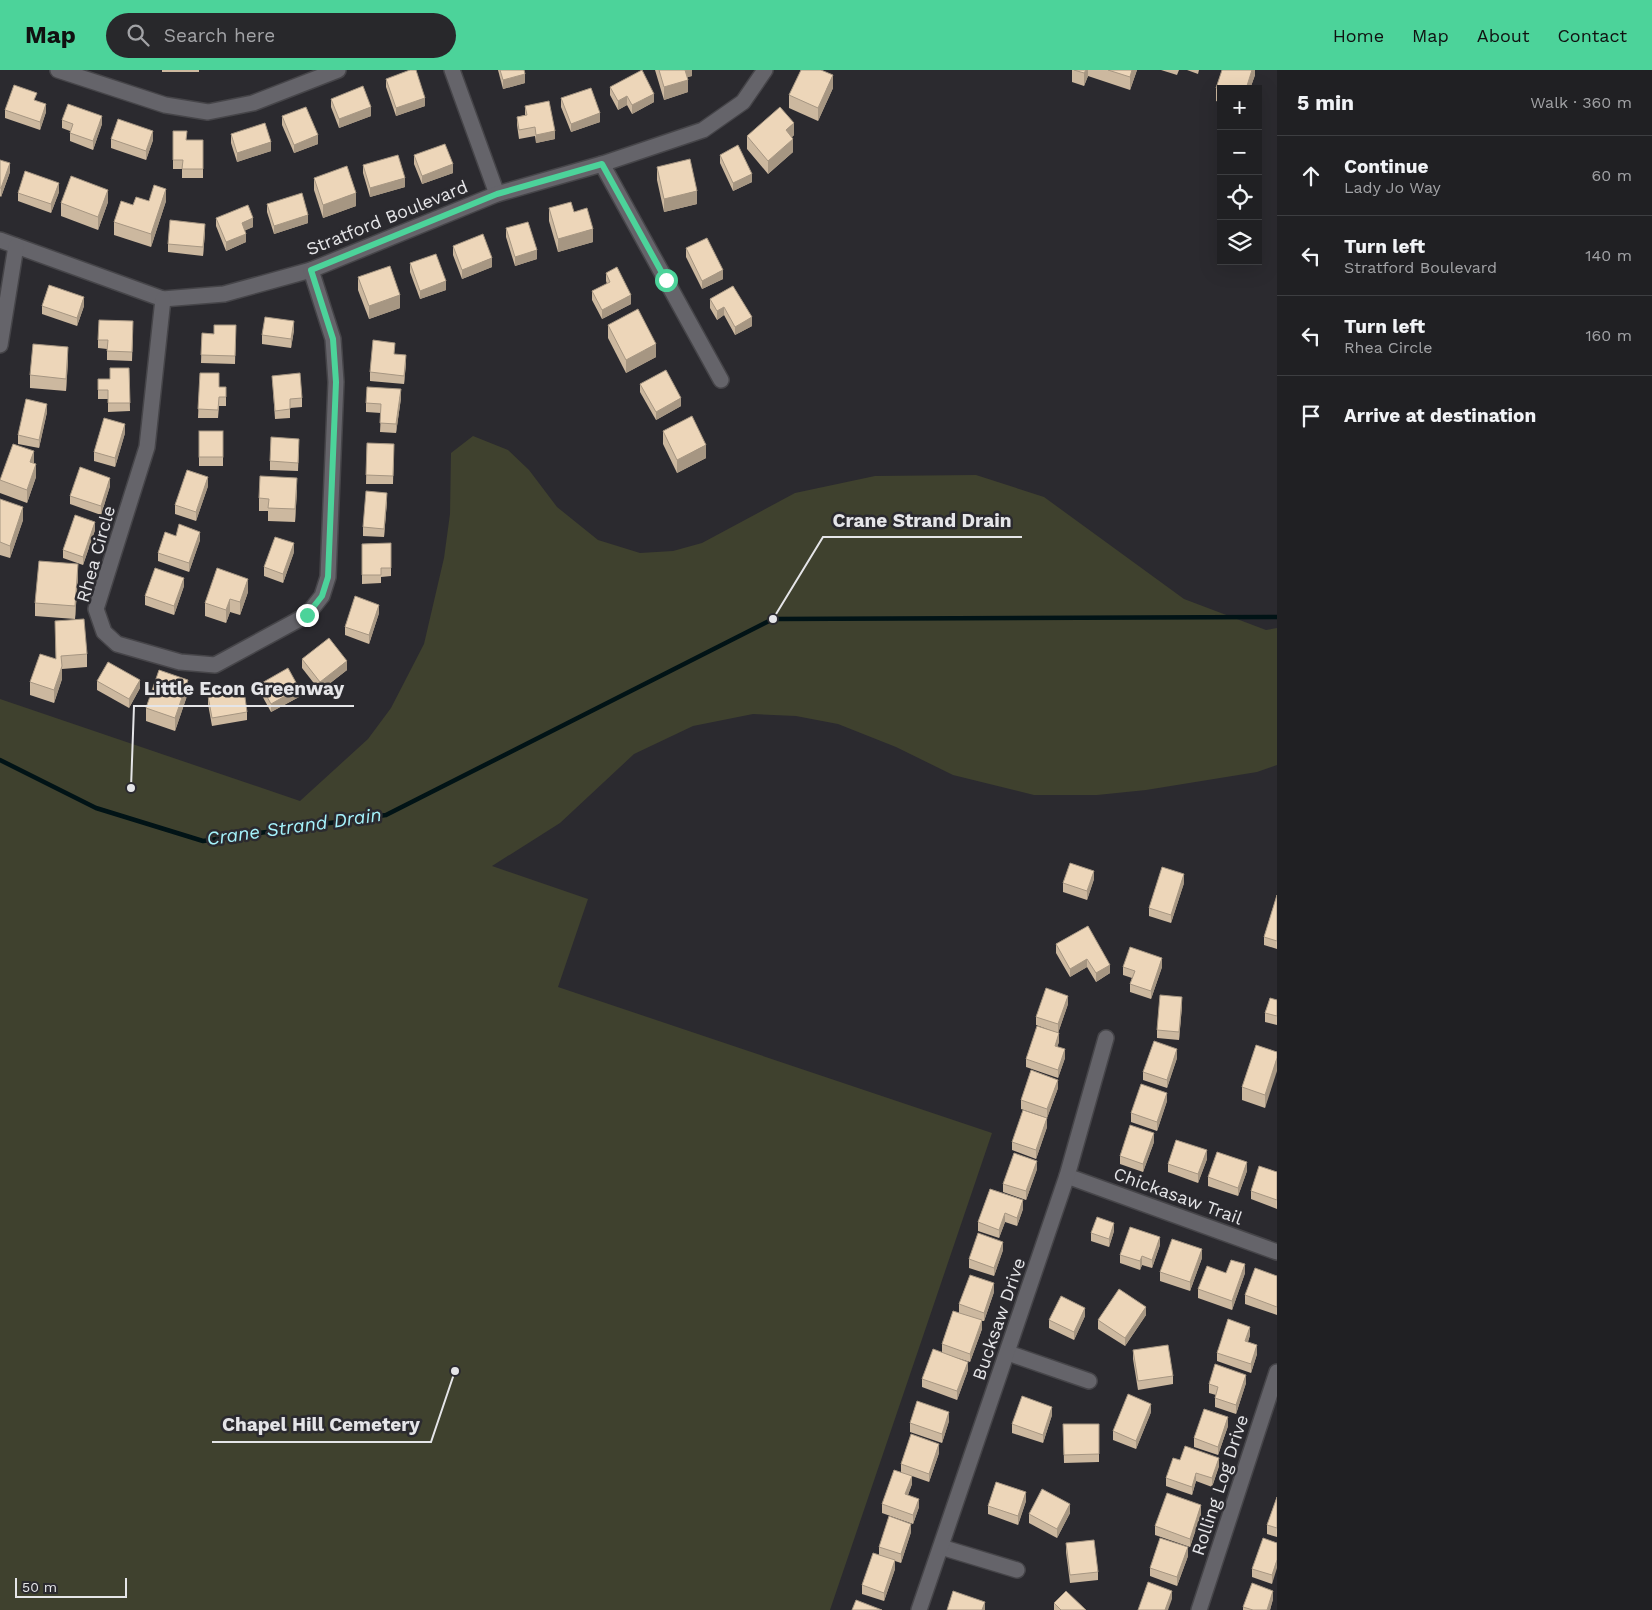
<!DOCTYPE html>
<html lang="en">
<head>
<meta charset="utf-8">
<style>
	body { margin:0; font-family:"Work Sans",sans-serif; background:#28282b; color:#f1f3f6 }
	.controls { position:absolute; right:15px; top:15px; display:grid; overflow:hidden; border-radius:0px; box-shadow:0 5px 20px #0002 }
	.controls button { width:45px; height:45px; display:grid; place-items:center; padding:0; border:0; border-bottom:1px solid #3d3e41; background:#202023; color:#f1f3f6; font:25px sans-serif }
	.scale { position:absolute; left:15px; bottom:12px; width:112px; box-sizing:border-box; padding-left:5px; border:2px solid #e5e5e8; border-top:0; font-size:14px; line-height:18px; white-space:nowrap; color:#e5e5e8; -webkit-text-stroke:4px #2b2a2f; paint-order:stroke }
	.stop { position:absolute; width:15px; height:15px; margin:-11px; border:4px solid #4cd39a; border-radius:50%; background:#fff }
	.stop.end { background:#4cd39a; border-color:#fff; box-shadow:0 1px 5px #0008 }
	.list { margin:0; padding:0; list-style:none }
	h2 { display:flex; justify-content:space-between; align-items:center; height:65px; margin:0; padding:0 20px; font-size:21px }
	h2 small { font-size:16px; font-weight:400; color:#a2a3a6 }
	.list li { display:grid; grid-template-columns:32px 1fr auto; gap:15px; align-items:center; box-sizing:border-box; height:80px; padding:0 20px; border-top:1px solid #3d3e41 }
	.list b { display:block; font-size:19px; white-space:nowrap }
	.list p { margin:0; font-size:16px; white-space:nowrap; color:#a2a3a6 }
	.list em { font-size:16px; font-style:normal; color:#a2a3a6 }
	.icon { flex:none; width:28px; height:28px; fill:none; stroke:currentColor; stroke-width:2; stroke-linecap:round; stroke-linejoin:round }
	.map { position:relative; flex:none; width:1277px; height:1540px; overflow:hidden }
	header { display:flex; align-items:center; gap:30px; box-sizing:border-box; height:70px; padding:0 25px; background:#4cd39a; color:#111 }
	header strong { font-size:24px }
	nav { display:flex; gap:28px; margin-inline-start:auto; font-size:18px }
	.search { width:350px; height:45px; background:#28282b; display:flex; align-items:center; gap:12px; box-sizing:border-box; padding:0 18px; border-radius:28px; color:#a2a3a6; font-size:19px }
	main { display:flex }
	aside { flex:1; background:#202023 }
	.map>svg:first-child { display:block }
	.green { fill:#3f412e }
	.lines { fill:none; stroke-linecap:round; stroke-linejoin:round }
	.stream { stroke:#011316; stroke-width:4.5 }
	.minor-casing { stroke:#464549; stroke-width:18 }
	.minor { stroke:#65646a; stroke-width:15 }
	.wall { fill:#ccb89f }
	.shaded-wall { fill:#a69682 }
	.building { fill:#edd6b9; stroke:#a69682 }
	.route { stroke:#4cd39a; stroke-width:6 }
	.labels { text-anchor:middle; stroke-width:5; stroke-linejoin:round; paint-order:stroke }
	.street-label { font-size:18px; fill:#e5e5e8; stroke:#2b2a2f }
	.water-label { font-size:19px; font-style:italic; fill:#a5f2fb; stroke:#2b2a2f }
	.leader { fill:none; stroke:#e5e5e8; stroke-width:2 }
	.callout-dot { fill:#e5e5e8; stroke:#2b2a2f; stroke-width:2 }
	.callout-label { font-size:19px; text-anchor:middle; font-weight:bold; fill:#e5e5e8; stroke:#2b2a2f; stroke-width:5; stroke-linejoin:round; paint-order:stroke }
</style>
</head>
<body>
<header>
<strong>Map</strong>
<div class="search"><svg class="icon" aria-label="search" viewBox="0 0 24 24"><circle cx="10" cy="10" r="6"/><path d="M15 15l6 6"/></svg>Search here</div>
<nav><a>Home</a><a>Map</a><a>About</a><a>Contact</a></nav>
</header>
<main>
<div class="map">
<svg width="1277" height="1540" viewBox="0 0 1277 1540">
	<rect width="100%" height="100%" fill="#2b2a2f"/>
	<path class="green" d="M473,366L508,380L529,400L557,437L598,470L640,483L673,481L702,473L795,423L875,406L976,405L1044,427L1184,529L1266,560L1277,558V695L1257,702L1146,720L1097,725H1034L953,705L896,677L838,654L796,646L753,644L693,656L634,684L560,753L492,796L588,829L558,917L992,1063L830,1540H0V629L300,731L368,669L391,638L424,574L444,488L450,444L451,383Z"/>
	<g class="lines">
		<path class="stream" d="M0,690L96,738L203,771L386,745L773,549L1277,547"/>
		<g class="minor-casing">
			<g id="minor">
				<path d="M58,0L165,35L208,42L253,33L338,0"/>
				<path d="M452,0L497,124"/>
				<path d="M602,94L721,310"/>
				<path d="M0,170L163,229L224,224L311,200L497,124L602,94L703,60L743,32L765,0"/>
				<path d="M163,229L147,377L96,539L104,562L117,574L180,592L215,595L307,545L322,526L328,507L336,312L333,269L311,200"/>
				<path d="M0,275L16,176"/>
				<path d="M1067,1106L1277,1182"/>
				<path d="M1008,1283L1089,1311"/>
				<path d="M941,1477L1017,1500"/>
				<path d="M919,1540L1067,1106L1106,968"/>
				<path d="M1199,1540L1277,1302"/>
			</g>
		</g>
		<use href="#minor" class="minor"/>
	</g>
	<g class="wall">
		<rect x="162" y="0" width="37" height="2"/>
		<path d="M498,0H524L525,13L503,19Z"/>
		<path d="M655,0H692V6L687,7L688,22L664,30Z"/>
		<path d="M1072,0H1137L1130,20L1088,6L1084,16L1072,12Z"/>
		<path d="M1161,0H1179L1177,5Z"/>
		<path d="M1187,0H1199L1198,4Z"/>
		<path d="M1255,0V5L1250,19H1221V33L1216,31V18Z"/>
		<path d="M386,9L425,36L396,46L386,17Z"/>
		<path d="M610,17L654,32L632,44L627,35L618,40L610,25Z"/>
		<path d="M833,18L818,51L789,38V25Z"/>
		<path d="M561,28L600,52L571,62L561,37Z"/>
		<path d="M331,29L371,46L339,58L331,37Z"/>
		<path d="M37,31L46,42L40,60L5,48V40Z"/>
		<path d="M525,36L555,69L536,73L535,66L519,69L517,55V47L525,45Z"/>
		<path d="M282,46L318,74L294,83L282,55Z"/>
		<path d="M62,50L102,54L93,80L70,71V61L62,58Z"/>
		<path d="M173,61L187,70H203V108H182V99H173Z"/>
		<path d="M231,64L271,81L237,92L231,73Z"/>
		<path d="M794,65L792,67L793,82L768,104L747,79V66Z"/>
		<path d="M111,69L153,70L146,90L111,78Z"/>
		<path d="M414,85L453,103L422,114L414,94Z"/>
		<path d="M720,85L752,112L733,121L720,93Z"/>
		<path d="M0,90L10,102L1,127L0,126Z"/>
		<path d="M363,95L405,117L370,127L363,103Z"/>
		<path d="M657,97L697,134L664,142L657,110Z"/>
		<path d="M314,108L356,136L323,148L314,120Z"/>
		<path d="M59,122L51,143L18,131V123Z"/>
		<path d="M149,131H166L151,177L114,165V152L133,135Z"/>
		<path d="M108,132L98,160L61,146V133Z"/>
		<path d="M267,134L308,153L274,164L267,142Z"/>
		<path d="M549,138L574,142L593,172L558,182L549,151Z"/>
		<path d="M216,148L253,157L245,160L246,172L226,181L216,156Z"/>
		<path d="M506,158L537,189L515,196L506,167Z"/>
		<path d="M205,162L203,186L168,182V174Z"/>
		<path d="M453,176L492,197L462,209L453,185Z"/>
		<path d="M686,178L723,209L702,219L686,187Z"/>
		<path d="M410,193L446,220L420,229L410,202Z"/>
		<path d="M606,203L631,234L602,249L592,230V221L607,214L606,211Z"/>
		<path d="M358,207L400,238L369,249L358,220Z"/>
		<path d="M733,216L752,256L735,265L724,245L717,250L710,238V229Z"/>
		<path d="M42,236H84L77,256L42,244Z"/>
		<path d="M236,255L235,294L201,293L202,263L214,264Z"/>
		<path d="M608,255L656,287L626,303L608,268Z"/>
		<path d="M133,260L132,291L107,290V279L98,278V270Z"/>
		<path d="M294,260L291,278L262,274V265Z"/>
		<path d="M395,284L406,293L404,314L370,311V302Z"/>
		<path d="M68,290L66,321L30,318V305Z"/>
		<path d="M129,298L130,341L108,342V329H98V309H110Z"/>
		<path d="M200,303L219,317H226V336H219L218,348H198Z"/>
		<path d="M272,306L302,328V337L290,338V348L275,349Z"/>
		<path d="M640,314L681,336L656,350L640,322Z"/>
		<path d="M401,328L396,363L380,362L381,343L366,342V333Z"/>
		<path d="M47,342L39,378L18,374V365Z"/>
		<rect x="199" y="361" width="24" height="35"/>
		<path d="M663,361L706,388L677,403L663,374Z"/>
		<path d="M125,363L115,397L94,391V382Z"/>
		<path d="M367,373L394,374L393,414H366Z"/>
		<path d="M299,377L298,401L270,400V391Z"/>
		<path d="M34,393L36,407L27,433L0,423V410Z"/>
		<path d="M110,416L101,445L70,434V426Z"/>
		<path d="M208,416L196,451L175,444V435Z"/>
		<path d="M297,420L295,452L268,451V441H259V428Z"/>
		<path d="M0,429L23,450L10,488L0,485Z"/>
		<path d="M387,431L384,467L363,466V457Z"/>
		<path d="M95,460L83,495L63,488V480Z"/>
		<path d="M176,466L200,470L189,502L158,491V483Z"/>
		<path d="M391,473V506L381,507V513L362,514V474Z"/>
		<path d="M294,482L283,513L264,506V497Z"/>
		<path d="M78,507L75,549L35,546V533Z"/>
		<path d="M184,516L174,545L145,535V526Z"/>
		<path d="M248,522L240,545L230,542L226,553L205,546V533Z"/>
		<path d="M379,543L369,574L345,565V557Z"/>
		<path d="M55,551L87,584V597L62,599V609L54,633L30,625V612L56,589Z"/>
		<path d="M302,589L347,600L320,621L302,598Z"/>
		<path d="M97,611L140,618L129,638L97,620Z"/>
		<path d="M260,614L299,627L271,642L260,622Z"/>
		<path d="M188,623L175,661L146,651V638Z"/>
		<path d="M208,626L247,642V650L212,656L208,634Z"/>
		<path d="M1094,809L1087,830L1063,822V813Z"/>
		<path d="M1184,813L1171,853L1149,846V838Z"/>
		<path d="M1277,825V879L1264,875V867Z"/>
		<path d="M1088,856L1110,903L1096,912L1087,897L1070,907L1056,883V874Z"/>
		<path d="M1123,897H1162L1151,929L1130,922V914L1132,908L1123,905Z"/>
		<path d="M1277,930V955L1265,952V943Z"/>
		<path d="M1068,934L1058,963L1036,955V947Z"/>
		<path d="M1182,936L1179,970L1157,968V960Z"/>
		<path d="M1059,972L1057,976L1065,988L1058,1008L1026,997V989Z"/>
		<path d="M1277,982L1265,1038L1242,1030V1017Z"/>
		<path d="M1177,988L1167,1018L1143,1010V1002Z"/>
		<path d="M1058,1018L1047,1048L1021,1039V1030Z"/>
		<path d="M1167,1031L1157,1061L1131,1052V1043Z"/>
		<path d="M1047,1057L1036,1089L1012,1080V1072Z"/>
		<path d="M1154,1072L1143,1102L1120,1094V1086Z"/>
		<path d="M1207,1089L1198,1113L1168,1102V1094Z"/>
		<path d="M1037,1099L1026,1130L1003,1122V1114Z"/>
		<path d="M1247,1101L1238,1126L1208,1116V1107Z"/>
		<path d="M1277,1102V1139L1251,1129V1121Z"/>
		<path d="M990,1119L1023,1139L1017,1156L1005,1152L999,1168L978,1161V1152Z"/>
		<path d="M1114,1161L1109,1177L1091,1171V1163Z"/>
		<path d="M1160,1175L1152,1198L1142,1195L1140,1200L1120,1193V1185Z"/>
		<path d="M1003,1180L994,1206L969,1198V1189Z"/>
		<path d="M1202,1188L1190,1221L1160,1211V1202Z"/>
		<path d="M1226,1203H1245L1232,1240L1198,1228V1219Z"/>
		<path d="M1277,1206V1245L1245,1234V1225Z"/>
		<path d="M994,1222L984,1251H982V1259L970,1292L942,1283V1274L959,1243V1234Z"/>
		<path d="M1146,1245L1125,1276L1098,1259V1250Z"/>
		<path d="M1085,1246L1074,1270L1049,1258V1250Z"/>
		<path d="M1250,1265L1248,1272L1257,1284L1251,1303L1217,1291V1283Z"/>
		<path d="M1133,1280L1173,1306V1314L1138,1320L1133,1289Z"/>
		<path d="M968,1300L957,1330L922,1317V1309Z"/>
		<path d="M1246,1313L1236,1344L1215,1337V1328L1216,1325L1209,1323V1314Z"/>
		<path d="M1151,1342L1136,1379L1113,1370V1361Z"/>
		<path d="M1052,1345L1043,1373L1012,1363V1354Z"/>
		<path d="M949,1351L942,1373L910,1362V1353Z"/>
		<path d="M1063,1354L1099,1384V1392L1064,1393Z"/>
		<path d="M1228,1356L1218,1385L1194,1377V1368Z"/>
		<path d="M939,1383L929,1412L912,1406V1414L908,1425L919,1437L913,1454L882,1443V1434L901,1402V1394Z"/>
		<path d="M1180,1390L1219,1396L1212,1417L1196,1411L1192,1425L1166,1416V1408Z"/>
		<path d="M1277,1427V1467L1267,1464V1455Z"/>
		<path d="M1026,1431L1018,1455L988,1444V1436Z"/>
		<path d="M1070,1443L1057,1468L1029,1453V1444Z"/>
		<path d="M1201,1444L1190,1477L1155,1465V1456Z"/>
		<path d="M911,1462L901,1493L895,1491V1499L884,1531L862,1524V1515L879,1485V1477Z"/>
		<path d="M1066,1473L1098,1502V1510L1070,1513L1066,1482Z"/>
		<path d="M1277,1473L1272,1514L1252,1507V1499Z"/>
		<path d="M1188,1486L1177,1516L1150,1506V1498Z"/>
		<path d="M1273,1529L1270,1540H1243V1537Z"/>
		<path d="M1054,1533L1086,1540H1054Z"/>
	</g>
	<g class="shaded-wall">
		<path d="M684,0H692V6L684,8Z"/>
		<path d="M1086,0H1088V6L1084,16V3Z"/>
		<path d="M1132,0H1137L1130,20V7Z"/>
		<path d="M1252,0H1255V5L1250,19H1246Z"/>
		<path d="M525,4V13L503,19V10Z"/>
		<path d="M833,5V18L818,51V38Z"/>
		<path d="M688,10V22L664,30V17Z"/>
		<path d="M654,24V32L632,44V35Z"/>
		<path d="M627,26V35L618,40V31Z"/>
		<path d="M425,28V36L396,46V38Z"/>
		<path d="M46,34V42L40,60V52Z"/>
		<path d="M371,37V46L339,58V49Z"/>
		<path d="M600,43V52L571,62V54Z"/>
		<path d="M102,46V54L93,80V71Z"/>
		<path d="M794,53V65L786,73V60Z"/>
		<path d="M153,61V70L146,90V81Z"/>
		<path d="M555,61V69L536,73V65Z"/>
		<path d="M318,65V74L294,83V75Z"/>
		<path d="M793,69V82L768,104V91Z"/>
		<path d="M271,72V81L237,92V83Z"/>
		<path d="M10,93V102L1,127V118Z"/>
		<path d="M453,94V103L422,114V106Z"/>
		<path d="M752,104V112L733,121V113Z"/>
		<path d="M405,108V117L370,127V118Z"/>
		<path d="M59,113V122L51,143V134Z"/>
		<path d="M166,119V131L151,177V164Z"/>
		<path d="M108,120V132L98,160V147Z"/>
		<path d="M697,121V134L664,142V129Z"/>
		<path d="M356,123V136L323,148V135Z"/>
		<path d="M308,145V153L274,164V156Z"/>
		<path d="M253,148V157L242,162V153Z"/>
		<path d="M205,154V162L203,186V177Z"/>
		<path d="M593,159V172L558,182V169Z"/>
		<path d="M246,164V172L226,181V172Z"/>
		<path d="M537,180V189L515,196V187Z"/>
		<path d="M492,188V197L462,209V200Z"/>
		<path d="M723,200V209L702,219V211Z"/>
		<path d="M446,211V220L420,229V221Z"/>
		<path d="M400,225V238L369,249V236Z"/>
		<path d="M631,225V234L602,249V240Z"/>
		<path d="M84,227V236L77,256V248Z"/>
		<path d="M724,237V245L717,250V241Z"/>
		<path d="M752,247V256L735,265V257Z"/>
		<path d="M294,251V260L291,278V269Z"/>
		<path d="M656,274V287L626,303V290Z"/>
		<path d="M68,277V290L66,321V309Z"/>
		<path d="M406,285V293L404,314V306Z"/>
		<path d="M401,319V328L396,363V354Z"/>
		<path d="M681,328V336L656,350V342Z"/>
		<path d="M47,334V342L39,378V370Z"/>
		<path d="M125,354V363L115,397V388Z"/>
		<path d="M706,375V388L677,403V390Z"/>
		<path d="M34,381V394L30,392Z"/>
		<path d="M36,394V407L27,433V420Z"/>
		<path d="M208,407V416L196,451V442Z"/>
		<path d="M110,408V416L101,445V436Z"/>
		<path d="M297,408V420L295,452V439Z"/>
		<path d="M387,423V431L384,467V459Z"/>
		<path d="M23,437V450L10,488V476Z"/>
		<path d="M95,452V460L83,495V487Z"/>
		<path d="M200,462V470L189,502V493Z"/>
		<path d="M294,473V482L283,513V504Z"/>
		<path d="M78,494V507L75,549V536Z"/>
		<path d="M184,508V516L174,545V536Z"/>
		<path d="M248,509V522L240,545V532Z"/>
		<path d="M230,529V542L226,553V540Z"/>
		<path d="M379,535V543L369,574V565Z"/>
		<path d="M347,591V600L320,621V612Z"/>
		<path d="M62,596V609L54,633V620Z"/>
		<path d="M140,610V618L129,638V629Z"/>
		<path d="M188,610V623L175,661V648Z"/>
		<path d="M299,618V627L271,642V634Z"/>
		<path d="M1094,801V809L1087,830V821Z"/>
		<path d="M1184,804V813L1171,853V845Z"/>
		<path d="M1162,888V897L1151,929V921Z"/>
		<path d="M1087,889V897L1070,907V899Z"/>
		<path d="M1110,895V903L1096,912V903Z"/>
		<path d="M1068,926V934L1058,963V954Z"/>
		<path d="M1182,927V936L1179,970V962Z"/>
		<path d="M1059,963V972L1055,984V976Z"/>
		<path d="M1065,979V988L1058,1008V1000Z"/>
		<path d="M1177,979V988L1167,1018V1010Z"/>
		<path d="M1277,988V1001L1265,1038V1025Z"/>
		<path d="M1058,1010V1018L1047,1048V1039Z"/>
		<path d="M1167,1023V1031L1157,1061V1052Z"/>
		<path d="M1047,1048V1057L1036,1089V1080Z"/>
		<path d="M1154,1063V1072L1143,1102V1094Z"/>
		<path d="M1207,1080V1089L1198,1113V1104Z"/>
		<path d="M1037,1091V1099L1026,1130V1121Z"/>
		<path d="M1247,1092V1101L1238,1126V1118Z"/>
		<path d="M1023,1130V1139L1017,1156V1148Z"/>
		<path d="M1005,1143V1152L999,1168V1160Z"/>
		<path d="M1114,1153V1161L1109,1177V1169Z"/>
		<path d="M1160,1167V1175L1152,1198V1190Z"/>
		<path d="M1003,1172V1180L994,1206V1198Z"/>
		<path d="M1202,1179V1188L1190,1221V1212Z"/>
		<path d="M1142,1186V1195L1140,1200V1191Z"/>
		<path d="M1245,1194V1203L1232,1240V1231Z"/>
		<path d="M994,1213V1222L984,1251V1243Z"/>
		<path d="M1146,1237V1245L1125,1276V1268Z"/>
		<path d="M1085,1238V1246L1074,1270V1262Z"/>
		<path d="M982,1250V1259L970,1292V1284Z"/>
		<path d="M1250,1257V1265L1245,1280V1271Z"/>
		<path d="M1257,1275V1284L1251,1303V1294Z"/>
		<path d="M968,1292V1300L957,1330V1321Z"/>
		<path d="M1246,1305V1313L1236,1344V1335Z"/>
		<path d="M1151,1334V1342L1136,1379V1371Z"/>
		<path d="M1052,1337V1345L1043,1373V1365Z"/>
		<path d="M949,1342V1351L942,1373V1364Z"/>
		<path d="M1228,1347V1356L1218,1385V1377Z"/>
		<path d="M939,1374V1383L929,1412V1404Z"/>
		<path d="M1219,1388V1396L1212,1417V1408Z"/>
		<path d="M1196,1403V1411L1192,1425V1417Z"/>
		<path d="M912,1406V1414L905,1433V1424Z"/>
		<path d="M1026,1422V1431L1018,1455V1446Z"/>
		<path d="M919,1429V1437L913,1454V1445Z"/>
		<path d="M1070,1434V1443L1057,1468V1459Z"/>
		<path d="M1201,1435V1444L1190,1477V1469Z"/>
		<path d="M911,1454V1462L901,1493V1484Z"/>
		<path d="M1188,1477V1486L1177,1516V1507Z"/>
		<path d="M895,1490V1499L884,1531V1523Z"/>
		<path d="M1277,1490V1498L1272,1514V1505Z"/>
		<path d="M1172,1521V1529L1168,1540H1165Z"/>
		<path d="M1273,1521V1529L1270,1540H1267Z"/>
		<path d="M985,1532V1540H982Z"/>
	</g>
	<g class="building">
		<path d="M410,0H416L425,28L396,38L386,9Z"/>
		<path d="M500,0H524L525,4L503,10Z"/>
		<path d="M642,0L654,24L632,35L627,26L618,31L610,17Z"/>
		<path d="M659,0H685L688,10L664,17Z"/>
		<path d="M801,0H821L833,5L818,38L789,25Z"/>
		<path d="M1074,0H1086L1084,3Z"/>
		<path d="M1108,0H1132L1130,7Z"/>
		<path d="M1222,0H1252L1246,19H1221V20L1216,18Z"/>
		<path d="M14,15L37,23L34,30L46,34L40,52L5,40Z"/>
		<path d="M363,16L371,37L339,49L331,29Z"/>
		<path d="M591,18L600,43L571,54L561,28Z"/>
		<path d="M549,31L555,61L536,65L535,57L519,60L517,47L527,45L525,36Z"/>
		<path d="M68,34L102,46L93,71L70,63L73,54L62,50Z"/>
		<path d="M306,37L318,65L294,75L282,46Z"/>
		<path d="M780,37L794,53L786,60L793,69L768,91L747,66Z"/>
		<path d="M118,49L153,61L146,81L111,69Z"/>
		<path d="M265,53L271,72L237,83L231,64Z"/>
		<path d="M173,61H187L186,70H203V99H182L183,90H173Z"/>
		<path d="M445,74L453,94L422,106L414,85Z"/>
		<path d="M738,75L752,104L733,113L720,85Z"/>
		<path d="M398,85L405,108L370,118L363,95Z"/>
		<path d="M690,89L697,121L664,129L657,97Z"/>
		<path d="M0,90L10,93L1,118H0Z"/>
		<path d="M347,96L356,123L323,135L314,108Z"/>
		<path d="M25,101L59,113L51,134L18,123Z"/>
		<path d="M71,106L108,120L98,147L61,133Z"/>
		<path d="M154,115L166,119L151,164L114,152L121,131L133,135L136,127L149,131Z"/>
		<path d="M302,123L308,145L274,156L267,134Z"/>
		<path d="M571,132L574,142L587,138L593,159L558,169L549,138Z"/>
		<path d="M248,135L253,148L242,153L246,164L226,172L216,148Z"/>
		<path d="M170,150L205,154L203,177L168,174Z"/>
		<path d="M528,152L537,180L515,187L506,158Z"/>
		<path d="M483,164L492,188L462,200L453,176Z"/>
		<path d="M707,168L723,200L702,211L686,178Z"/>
		<path d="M436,184L446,211L420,221L410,193Z"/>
		<path d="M390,196L400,225L369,236L358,207Z"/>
		<path d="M617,197L631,225L602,240L592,221L610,212L606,203Z"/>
		<path d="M49,215L84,227L77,248L42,236Z"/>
		<path d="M733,216L752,247L735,257L724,237L717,241L710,229Z"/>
		<path d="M638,239L656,274L626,290L608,255Z"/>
		<path d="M265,247L294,251L291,269L262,265Z"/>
		<path d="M99,250L133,251L132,282L107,281L108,270H98Z"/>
		<path d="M214,255H236L235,286L201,285L202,263L214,264Z"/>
		<path d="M373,270L395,273L394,284L406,285L404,306L370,302Z"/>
		<path d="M33,274L68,277L66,309L30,305Z"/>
		<path d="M110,298H129L130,333H108V320H98V309H110Z"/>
		<path d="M666,300L681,328L656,342L640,314Z"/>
		<path d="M200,303H219V317H226V327H219L218,340L198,339Z"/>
		<path d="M300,303L302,328L290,329V339L275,341L272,306Z"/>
		<path d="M367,317L401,319L396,354L380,353L381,334L366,333Z"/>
		<path d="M26,329L47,334L39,370L18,365Z"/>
		<path d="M692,346L706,375L677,390L663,361Z"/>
		<path d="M104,348L125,354L115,388L94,382Z"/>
		<rect x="199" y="361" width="24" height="26"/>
		<path d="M271,367L299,369L298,393L270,391Z"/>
		<path d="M367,373L394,374L393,406L366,405Z"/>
		<path d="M13,374L34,381L30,392L36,394L27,420L0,410Z"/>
		<path d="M80,397L110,408L101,436L70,426Z"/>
		<path d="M187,400L208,407L196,442L175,435Z"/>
		<path d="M260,406L297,408L295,439L268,438L269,429L259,428Z"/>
		<path d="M366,421L387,423L384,459L363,457Z"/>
		<path d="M0,429L23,437L10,476L0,472Z"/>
		<path d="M75,445L95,452L83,487L63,480Z"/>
		<path d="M179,454L200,462L189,493L158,483L165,462L176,466Z"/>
		<path d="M275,467L294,473L283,504L264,497Z"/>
		<path d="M391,473V498H381V505H362V474Z"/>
		<path d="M39,491L78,494L75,536L35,533Z"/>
		<path d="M155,498L184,508L174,536L145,526Z"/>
		<path d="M217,498L248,509L240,532L230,529L226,540L205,533Z"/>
		<path d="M355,526L379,535L369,565L345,557Z"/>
		<path d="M84,549L87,584L61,586L62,596L54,620L30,612L40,584L56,589L55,551Z"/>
		<path d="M329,568L347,591L320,612L302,589Z"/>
		<path d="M108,592L140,610L129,629L97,611Z"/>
		<path d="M288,598L299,618L271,634L260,614Z"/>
		<path d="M159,600L188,610L175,648L146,638Z"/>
		<path d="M244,620L247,642L212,648L208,626Z"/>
		<path d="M1070,793L1094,801L1087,821L1063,813Z"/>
		<path d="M1162,797L1184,804L1171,845L1149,838Z"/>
		<path d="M1277,825V871L1264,867Z"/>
		<path d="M1088,856L1110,895L1096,903L1087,889L1070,899L1056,874Z"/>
		<path d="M1130,877L1162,888L1151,921L1130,914L1135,901L1123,897Z"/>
		<path d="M1046,918L1068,926L1058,954L1036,947Z"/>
		<path d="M1160,925L1182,927L1179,962L1157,960Z"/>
		<path d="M1270,928L1277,930V946L1265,943Z"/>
		<path d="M1037,956L1059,963L1055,976L1065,979L1058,1000L1026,989Z"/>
		<path d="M1154,971L1177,979L1167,1010L1143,1002Z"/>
		<path d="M1256,975L1277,982V988L1265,1025L1242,1017Z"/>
		<path d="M1031,1000L1058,1010L1047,1039L1021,1030Z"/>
		<path d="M1141,1014L1167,1023L1157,1052L1131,1043Z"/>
		<path d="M1023,1040L1047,1048L1036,1080L1012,1072Z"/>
		<path d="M1130,1055L1154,1063L1143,1094L1120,1086Z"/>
		<path d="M1176,1070L1207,1080L1198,1104L1168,1094Z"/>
		<path d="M1217,1082L1247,1092L1238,1118L1208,1107Z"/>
		<path d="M1014,1083L1037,1091L1026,1121L1003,1114Z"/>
		<path d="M1259,1096L1277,1102V1130L1251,1121Z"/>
		<path d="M990,1119L1023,1130L1017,1148L1005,1143L999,1160L978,1152Z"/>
		<path d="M1097,1147L1114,1153L1109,1169L1091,1163Z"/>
		<path d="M1130,1157L1160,1167L1152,1190L1142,1186L1140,1191L1120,1185Z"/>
		<path d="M978,1163L1003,1172L994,1198L969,1189Z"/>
		<path d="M1172,1169L1202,1179L1190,1212L1160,1202Z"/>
		<path d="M1231,1190L1245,1194L1232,1231L1198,1219L1207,1196L1226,1203Z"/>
		<path d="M1255,1198L1277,1206V1237L1245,1225Z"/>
		<path d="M970,1205L994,1213L984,1243L959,1234Z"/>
		<path d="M1119,1219L1146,1237L1125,1268L1098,1250Z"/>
		<path d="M1061,1226L1085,1238L1074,1262L1049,1250Z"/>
		<path d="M953,1241L982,1250L970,1284L942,1274Z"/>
		<path d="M1228,1249L1250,1257L1245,1271L1257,1275L1251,1294L1217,1283Z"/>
		<path d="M1168,1275L1173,1306L1138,1311L1133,1280Z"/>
		<path d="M933,1279L968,1292L957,1321L922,1309Z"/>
		<path d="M1215,1294L1246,1305L1236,1335L1215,1328L1218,1317L1209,1314Z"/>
		<path d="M1128,1324L1151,1334L1136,1371L1113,1361Z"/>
		<path d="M1022,1326L1052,1337L1043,1365L1012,1354Z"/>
		<path d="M917,1331L949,1342L942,1364L910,1353Z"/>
		<path d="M1204,1339L1228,1347L1218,1377L1194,1368Z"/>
		<path d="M1063,1354H1099V1384L1064,1385Z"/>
		<path d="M911,1364L939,1374L929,1404L901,1394Z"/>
		<path d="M1185,1376L1219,1388L1212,1408L1196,1403L1192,1417L1166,1408L1173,1388L1180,1390Z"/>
		<path d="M894,1400L912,1406L905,1424L919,1429L913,1445L882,1434Z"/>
		<path d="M996,1412L1026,1422L1018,1446L988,1436Z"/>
		<path d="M1042,1419L1070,1434L1057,1459L1029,1444Z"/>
		<path d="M1167,1423L1201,1435L1190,1469L1155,1456Z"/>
		<path d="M1277,1427V1458L1267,1455Z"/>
		<path d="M889,1446L911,1454L901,1484L879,1477Z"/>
		<path d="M1160,1468L1188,1477L1177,1507L1150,1498Z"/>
		<path d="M1263,1468L1277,1473V1490L1272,1505L1252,1499Z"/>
		<path d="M1094,1470L1098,1502L1070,1505L1066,1473Z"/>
		<path d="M873,1483L895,1490L884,1523L862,1515Z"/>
		<path d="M1148,1512L1172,1521L1165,1540H1138Z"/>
		<path d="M1252,1513L1273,1521L1267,1540H1253L1243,1537Z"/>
		<path d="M953,1521L985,1532L982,1540H947Z"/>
		<path d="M1066,1521L1086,1540H1061L1054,1533Z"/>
		<path d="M856,1530L882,1540H852Z"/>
	</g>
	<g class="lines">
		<path class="route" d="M307,545L322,526L328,507L336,312L333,269L311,200L497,124L602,94L666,210"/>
	</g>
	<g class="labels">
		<g class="street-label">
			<text transform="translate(387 148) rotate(-22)" y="6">Stratford Boulevard</text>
			<text transform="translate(96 484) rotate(-74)" y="6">Rhea Circle</text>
			<text transform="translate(1178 1126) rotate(20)" y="6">Chickasaw Trail</text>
			<text transform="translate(999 1249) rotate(-71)" y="6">Bucksaw Drive</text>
			<text transform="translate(1220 1415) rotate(-72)" y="6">Rolling Log Drive</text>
		</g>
		<g class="water-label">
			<text transform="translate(294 756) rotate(-8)" y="7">Crane Strand Drain</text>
		</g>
	</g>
	<path class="leader" d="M773 549L823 467H1022M131 718L134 636H354M455 1301L431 1372H212"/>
	<g class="callout-dot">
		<circle cx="773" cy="549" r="5"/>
		<circle cx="131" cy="718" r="5"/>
		<circle cx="455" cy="1301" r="5"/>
	</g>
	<g class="callout-label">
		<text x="922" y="457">Crane Strand Drain</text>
		<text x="244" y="625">Little Econ Greenway</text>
		<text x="321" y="1361">Chapel Hill Cemetery</text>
	</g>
</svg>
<div class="controls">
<button>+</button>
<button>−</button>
<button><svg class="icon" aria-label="locate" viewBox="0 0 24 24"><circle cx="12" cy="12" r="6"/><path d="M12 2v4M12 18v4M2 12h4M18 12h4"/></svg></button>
<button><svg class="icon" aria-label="layers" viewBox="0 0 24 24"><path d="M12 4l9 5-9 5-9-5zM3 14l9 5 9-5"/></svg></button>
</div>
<div class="scale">50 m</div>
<div class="stop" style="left:666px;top:210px"></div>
<div class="stop end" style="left:307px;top:545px"></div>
</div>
<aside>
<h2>5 min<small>Walk · 360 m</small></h2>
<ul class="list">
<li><svg class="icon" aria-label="ahead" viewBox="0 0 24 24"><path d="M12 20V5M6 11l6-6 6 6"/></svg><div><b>Continue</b><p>Lady Jo Way</p></div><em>60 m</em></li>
<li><svg class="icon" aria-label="left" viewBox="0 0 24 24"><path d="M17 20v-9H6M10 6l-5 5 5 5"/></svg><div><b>Turn left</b><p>Stratford Boulevard</p></div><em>140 m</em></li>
<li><svg class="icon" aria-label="left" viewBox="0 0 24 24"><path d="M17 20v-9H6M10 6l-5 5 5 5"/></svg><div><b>Turn left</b><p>Rhea Circle</p></div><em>160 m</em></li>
<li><svg class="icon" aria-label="arrive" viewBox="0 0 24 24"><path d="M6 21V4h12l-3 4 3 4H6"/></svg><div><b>Arrive at destination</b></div></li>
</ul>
</aside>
</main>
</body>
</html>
